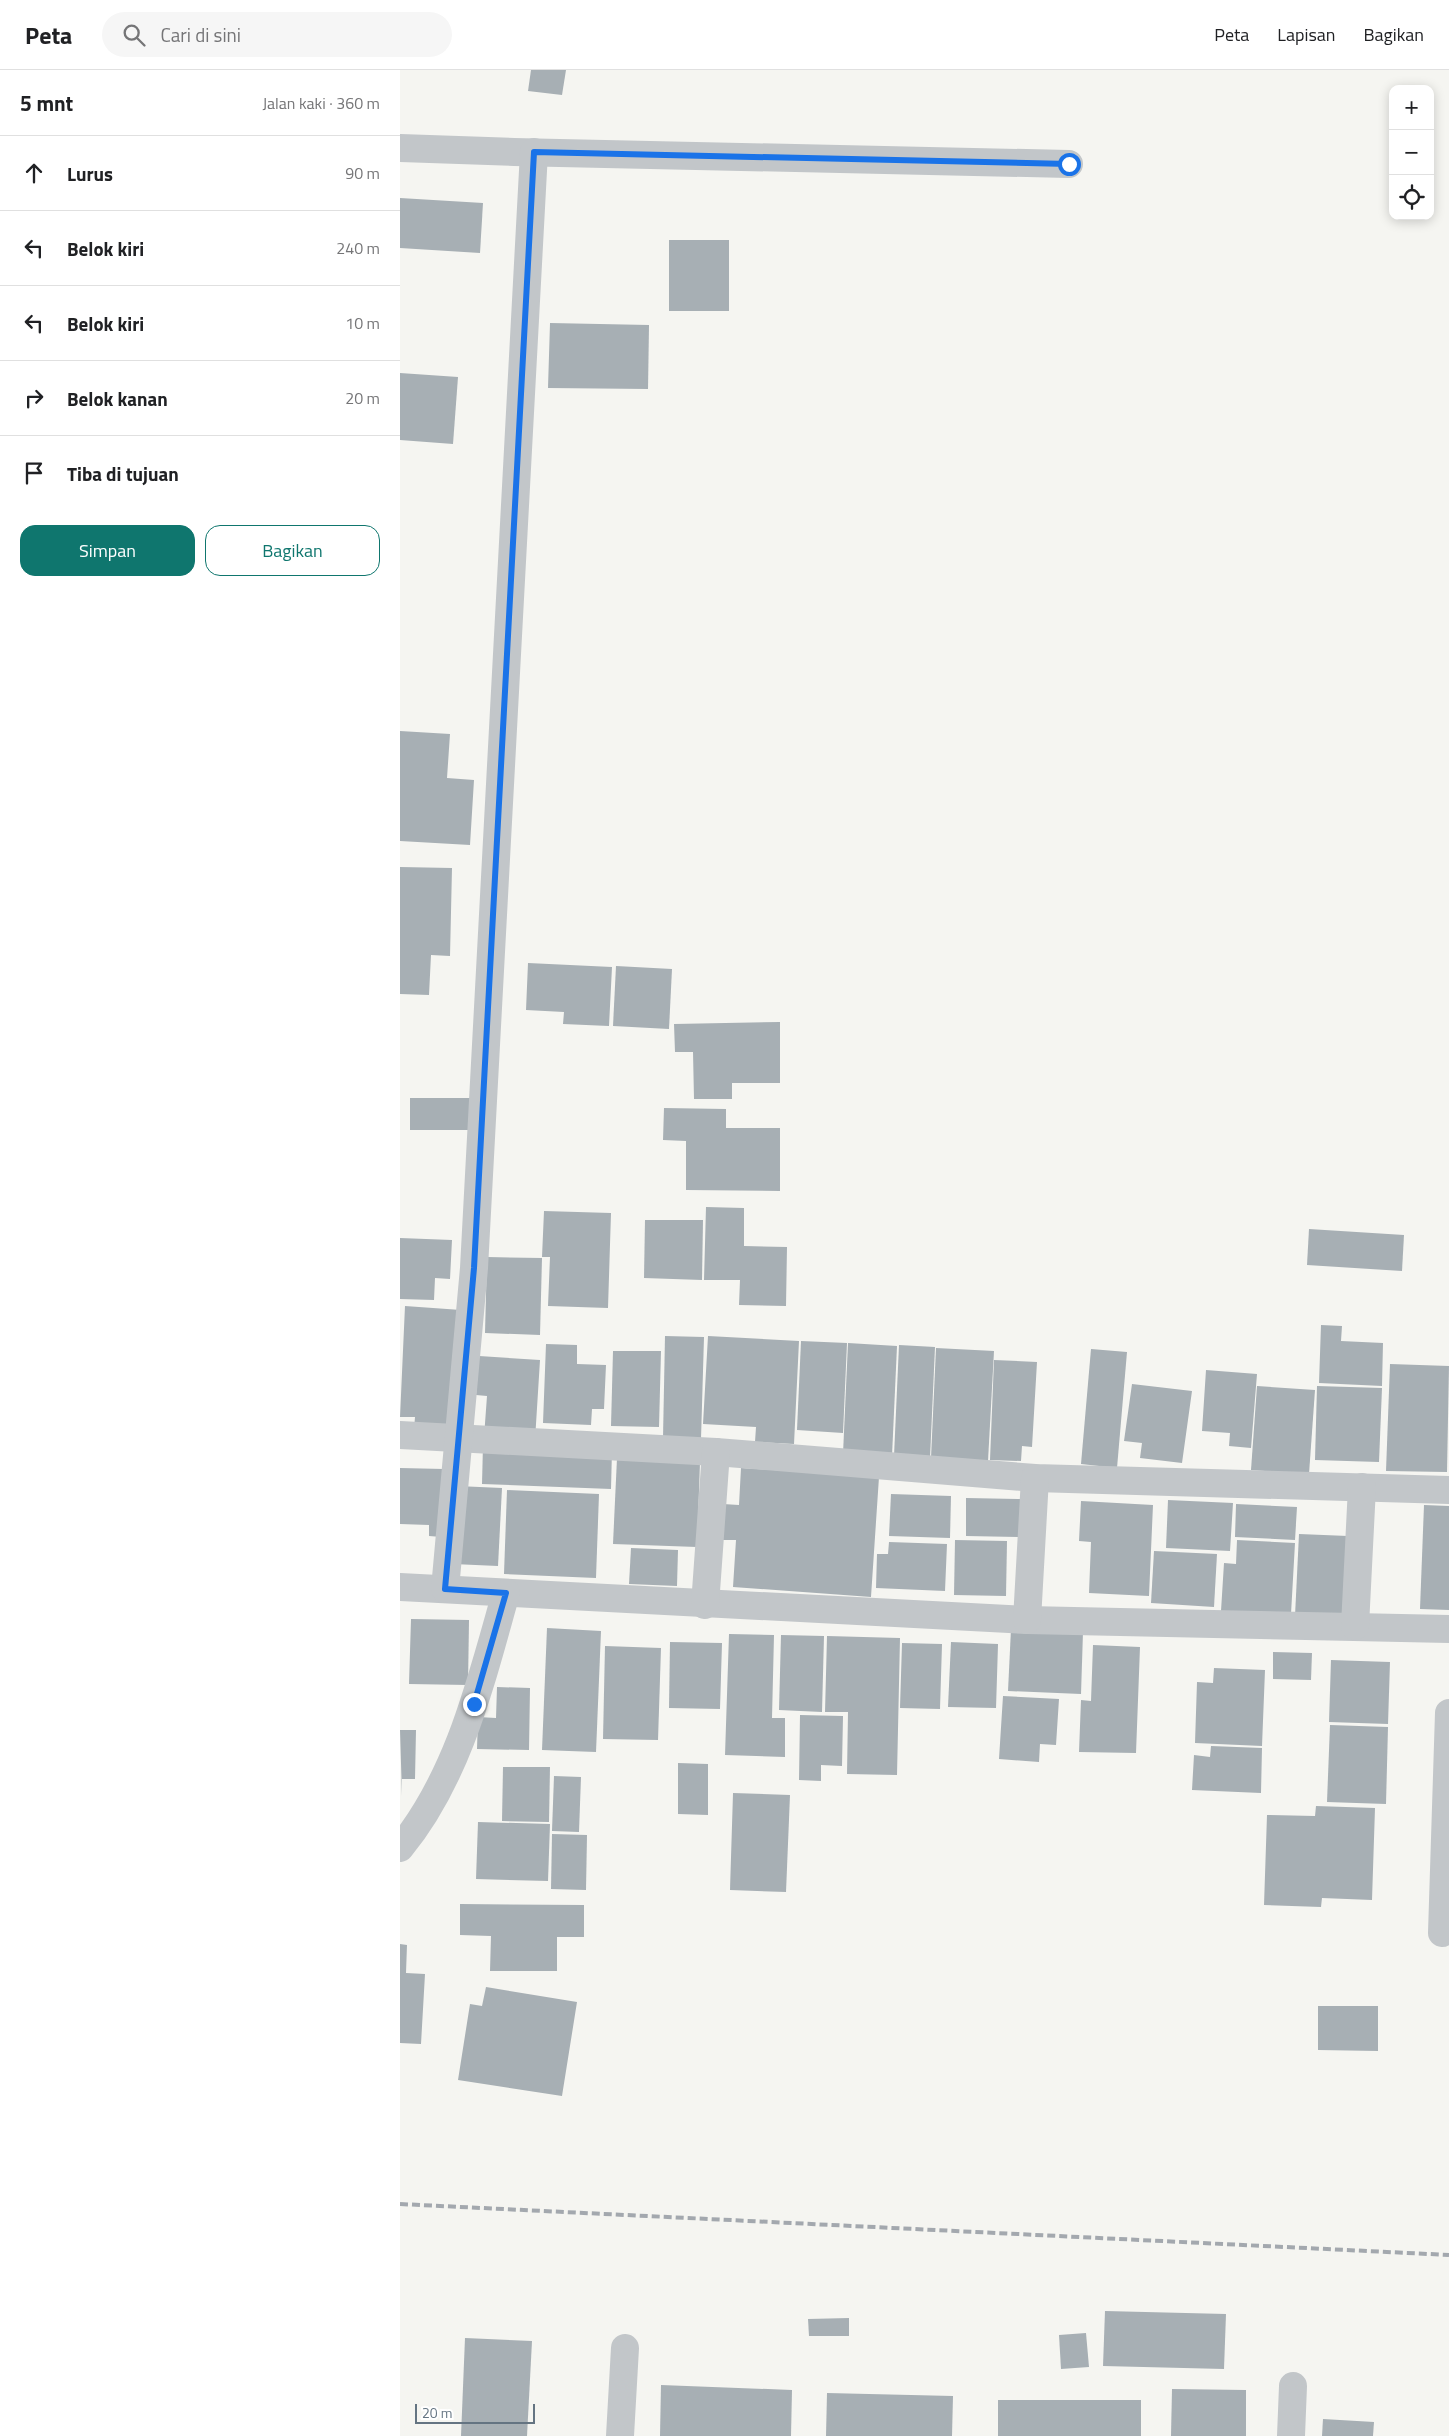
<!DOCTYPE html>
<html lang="id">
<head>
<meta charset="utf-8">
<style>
	body { margin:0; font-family:"Titillium Web",sans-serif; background:#f6f6f6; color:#202124 }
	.controls { position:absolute; right:15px; top:15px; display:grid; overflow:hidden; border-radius:10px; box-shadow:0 2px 12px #0003 }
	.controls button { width:45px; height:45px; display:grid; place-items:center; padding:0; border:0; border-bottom:1px solid #e0e0e0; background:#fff; color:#202124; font:25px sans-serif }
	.scale { position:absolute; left:15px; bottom:12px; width:120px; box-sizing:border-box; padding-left:5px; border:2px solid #647482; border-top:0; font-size:14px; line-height:18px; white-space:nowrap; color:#647482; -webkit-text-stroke:4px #fff; paint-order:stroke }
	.stop { position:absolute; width:15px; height:15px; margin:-11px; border:4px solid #1a73e8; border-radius:50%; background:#fff }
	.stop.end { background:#1a73e8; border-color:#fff; box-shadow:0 1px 5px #0008 }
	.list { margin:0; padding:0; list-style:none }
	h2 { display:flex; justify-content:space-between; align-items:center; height:65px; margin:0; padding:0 20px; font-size:21px }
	h2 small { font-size:16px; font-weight:400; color:#757577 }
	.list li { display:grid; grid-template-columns:32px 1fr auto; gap:15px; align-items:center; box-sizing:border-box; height:75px; padding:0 20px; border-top:1px solid #e0e0e0 }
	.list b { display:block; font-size:19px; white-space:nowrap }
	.list em { font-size:16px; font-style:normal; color:#757577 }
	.actions { display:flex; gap:10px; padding:15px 20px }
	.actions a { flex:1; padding:11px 0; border:1px solid #0f766e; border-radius:15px; text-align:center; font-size:18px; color:#0f766e }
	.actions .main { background:#0f766e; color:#fff }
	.icon { flex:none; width:28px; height:28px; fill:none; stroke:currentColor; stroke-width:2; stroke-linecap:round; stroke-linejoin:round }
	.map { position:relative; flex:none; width:1049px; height:2366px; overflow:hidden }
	header { display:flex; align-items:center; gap:30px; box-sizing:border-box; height:70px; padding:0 25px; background:#fff; border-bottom:1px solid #e0e0e0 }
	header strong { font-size:24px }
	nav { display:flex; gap:28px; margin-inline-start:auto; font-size:18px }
	.search { width:350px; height:45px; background:#f6f6f6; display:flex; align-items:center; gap:12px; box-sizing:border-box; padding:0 18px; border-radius:28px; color:#757577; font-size:19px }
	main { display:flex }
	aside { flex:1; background:#fff }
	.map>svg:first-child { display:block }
	.building { fill:#a7afb4 }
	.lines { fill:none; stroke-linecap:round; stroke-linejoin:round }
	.minor { stroke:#c2c6c9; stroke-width:28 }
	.rail { stroke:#a3a8ae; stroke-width:4; stroke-dasharray:8 4; stroke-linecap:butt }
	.route { stroke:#1a73e8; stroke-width:6 }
</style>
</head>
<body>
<header>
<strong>Peta</strong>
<div class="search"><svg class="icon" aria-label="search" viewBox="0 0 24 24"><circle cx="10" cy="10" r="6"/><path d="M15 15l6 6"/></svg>Cari di sini</div>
<nav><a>Peta</a><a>Lapisan</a><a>Bagikan</a></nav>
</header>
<main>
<aside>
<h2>5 mnt<small>Jalan kaki · 360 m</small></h2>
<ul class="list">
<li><svg class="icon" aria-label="ahead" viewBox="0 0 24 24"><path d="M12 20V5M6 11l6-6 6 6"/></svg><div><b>Lurus</b></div><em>90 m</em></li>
<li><svg class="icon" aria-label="left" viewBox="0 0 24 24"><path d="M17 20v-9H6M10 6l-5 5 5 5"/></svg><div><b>Belok kiri</b></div><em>240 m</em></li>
<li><svg class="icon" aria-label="left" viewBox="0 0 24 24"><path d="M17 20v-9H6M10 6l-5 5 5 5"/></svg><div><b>Belok kiri</b></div><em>10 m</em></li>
<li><svg class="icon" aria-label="right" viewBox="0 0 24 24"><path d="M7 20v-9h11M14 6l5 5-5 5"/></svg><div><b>Belok kanan</b></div><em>20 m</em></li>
<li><svg class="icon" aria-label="arrive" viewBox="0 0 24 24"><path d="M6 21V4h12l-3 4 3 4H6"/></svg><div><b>Tiba di tujuan</b></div></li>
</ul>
<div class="actions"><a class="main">Simpan</a><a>Bagikan</a></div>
</aside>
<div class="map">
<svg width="1049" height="2366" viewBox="0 0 1049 2366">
	<rect width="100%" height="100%" fill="#f5f5f1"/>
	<g class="building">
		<path d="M131,0H166L162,25L128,21Z"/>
		<path d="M0,128L83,133L80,183L0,178Z"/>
		<rect x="269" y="170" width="60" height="71"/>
		<path d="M150,253L249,255L248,319L148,318Z"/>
		<path d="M0,303L58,307L53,374L0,370Z"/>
		<path d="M0,661L50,664L47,708L74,710L70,775L0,771Z"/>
		<path d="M0,797L52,798L50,886L31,885L29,925L0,924Z"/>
		<path d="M128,893L212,897L209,956L163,954L164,942L126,940Z"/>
		<path d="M216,896L272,899L269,959L213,956Z"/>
		<path d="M380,952V1013H332V1029H294L293,982H275L274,954Z"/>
		<rect x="10" y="1028" width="62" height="32"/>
		<path d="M264,1038L326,1039V1058H380V1121L286,1120V1071L263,1070Z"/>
		<path d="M306,1137L344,1138V1176L387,1177L386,1236L339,1235L340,1210H304Z"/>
		<path d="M144,1141L211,1143L208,1238L148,1236L150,1187H142Z"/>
		<path d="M245,1150H303L302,1210L244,1208Z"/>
		<path d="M909,1159L1004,1165L1002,1201L907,1195Z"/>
		<path d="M0,1168L52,1170L50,1209L35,1208L34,1230L0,1229Z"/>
		<path d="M87,1187L142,1188L140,1265L85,1263Z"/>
		<path d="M5,1236L61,1240L54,1362L14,1359L15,1347H0Z"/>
		<path d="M921,1255L942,1256L941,1271L983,1273L982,1316L919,1313Z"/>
		<path d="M265,1266L304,1267L301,1369L263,1368Z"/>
		<path d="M308,1266L399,1271L394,1374L355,1372L356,1357L303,1354Z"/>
		<path d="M401,1271L447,1273L443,1363L397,1360Z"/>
		<path d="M448,1273L497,1276L492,1386L443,1384Z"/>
		<path d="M146,1274L177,1275V1294L206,1295L204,1339H192L191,1355L143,1353Z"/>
		<path d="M499,1275L535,1277L530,1388L494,1386Z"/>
		<path d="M536,1278L594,1281L588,1391L531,1388Z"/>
		<path d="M691,1279L727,1282L717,1398L681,1394Z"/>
		<path d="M213,1281H261L259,1357L211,1356Z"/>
		<path d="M79,1286L140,1290L135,1370L84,1367L87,1326L76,1325Z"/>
		<path d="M594,1290L637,1292L632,1377L622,1376L621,1391L590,1390Z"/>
		<path d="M990,1294L1049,1296L1047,1402L986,1401Z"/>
		<path d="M806,1300L857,1304L851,1378L829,1376L830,1363L802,1361Z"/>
		<path d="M732,1314L792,1321L782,1393L740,1388L742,1373L724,1371Z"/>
		<path d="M857,1316L915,1320L909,1404L851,1400Z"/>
		<path d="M917,1316L982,1318L979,1392L915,1390Z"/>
		<path d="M83,1375L212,1380L211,1419L82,1414Z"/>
		<path d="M217,1388L300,1392L297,1477L213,1474Z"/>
		<path d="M0,1398L44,1399L42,1467L29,1466V1455L0,1454Z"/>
		<path d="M341,1398L479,1407L471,1527L333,1517L336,1470H320L323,1434L339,1435Z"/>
		<path d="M57,1416L102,1418L98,1496L53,1494Z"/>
		<path d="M107,1420L199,1424L196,1508L104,1504Z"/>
		<path d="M491,1424L551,1426L550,1468L489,1466Z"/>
		<path d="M566,1428L623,1429L622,1467L566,1466Z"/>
		<path d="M768,1430L833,1433L830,1481L766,1478Z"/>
		<path d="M681,1431L753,1435L749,1526L689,1523L691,1472L679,1471Z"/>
		<path d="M836,1434L897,1437L895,1470L835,1467Z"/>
		<path d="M1024,1435L1049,1436V1540L1020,1539Z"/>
		<path d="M899,1464L948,1466L945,1549L895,1546Z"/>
		<path d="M555,1470L607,1471L606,1526L554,1525Z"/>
		<path d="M837,1470L895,1473L891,1544L821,1541L824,1493L836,1494Z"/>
		<path d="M489,1472L547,1474L545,1521L476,1518L477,1484H488Z"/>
		<path d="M231,1478L278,1480L277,1516L229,1514Z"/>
		<path d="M754,1481L817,1484L814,1537L751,1533Z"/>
		<path d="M11,1549L69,1550L68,1615L9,1614Z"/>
		<path d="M147,1558L201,1561L196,1682L142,1680Z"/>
		<path d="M611,1559L683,1562L681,1624L608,1621Z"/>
		<path d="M329,1564L374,1565L372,1648H385V1687L325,1685Z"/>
		<path d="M381,1565L424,1566L422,1642L379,1640Z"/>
		<path d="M427,1566L500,1568L497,1705L447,1704L448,1642H425Z"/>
		<path d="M270,1572L322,1573L320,1639L269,1638Z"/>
		<path d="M551,1572L598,1574L596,1638L548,1637Z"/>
		<path d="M502,1573L542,1574L540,1639L500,1638Z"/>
		<path d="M693,1575L740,1577L736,1683L679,1682L681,1630L691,1631Z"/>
		<path d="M205,1576L261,1578L258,1670L203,1669Z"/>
		<path d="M873,1582L912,1583L911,1610L873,1609Z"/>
		<path d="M931,1590L990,1592L988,1654L929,1652Z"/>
		<path d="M814,1598L865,1600L862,1676L795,1673L797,1612L813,1613Z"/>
		<path d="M97,1617L130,1618L129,1680L77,1679L78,1647L96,1648Z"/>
		<path d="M603,1626L659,1629L656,1675L640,1674L639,1692L599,1689Z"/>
		<path d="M400,1645L443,1646L442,1696L421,1695V1711L399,1710Z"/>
		<path d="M930,1655L988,1657L986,1734L927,1732Z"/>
		<path d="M0,1660H16L15,1709H2V1726Z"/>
		<path d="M811,1676L862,1678L861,1723L792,1720L794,1685L810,1687Z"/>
		<path d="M278,1693L308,1694V1745L278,1744Z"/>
		<path d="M103,1697H150L149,1752L102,1751Z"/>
		<path d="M154,1706L181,1707L179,1762L152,1761Z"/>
		<path d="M333,1723L390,1725L386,1822L330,1820Z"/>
		<path d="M916,1736L975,1738L972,1830L922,1828L921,1837L864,1835L867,1745L915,1746Z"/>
		<path d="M78,1752L150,1754L148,1811L76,1809Z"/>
		<path d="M152,1764L187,1765L186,1820L151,1819Z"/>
		<path d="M60,1834L184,1835V1867H157V1901H90L91,1866L60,1865Z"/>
		<path d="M0,1874L7,1875L6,1903L25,1904L21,1974L0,1973Z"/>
		<path d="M86,1917L177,1932L162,2026L58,2010L70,1934L82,1936Z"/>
		<path d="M918,1936H978V1981L918,1980Z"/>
		<path d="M705,2241L826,2244L824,2299L703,2296Z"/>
		<path d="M449,2248V2266H409L408,2249Z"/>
		<path d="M686,2263L689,2297L661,2299L659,2265Z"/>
		<path d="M65,2268L132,2271L127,2366H61Z"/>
		<path d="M261,2315L392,2320L391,2366H260Z"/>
		<path d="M772,2319L846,2320V2366H771Z"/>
		<path d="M427,2323L553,2326L552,2366H426Z"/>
		<rect x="598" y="2330" width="143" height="36"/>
		<path d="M923,2349L974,2352L973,2366H922Z"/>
	</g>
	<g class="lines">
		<g class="minor">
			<path d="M0,78L114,82L669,94"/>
			<path d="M0,1365L316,1382L635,1408L1049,1420"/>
			<path d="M0,1517L627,1550L1049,1559"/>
			<path d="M45,1519L74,1198L134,82"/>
			<path d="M305,1535L316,1382"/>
			<path d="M627,1550L635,1408"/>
			<path d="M955,1556L962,1417"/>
			<path d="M0,1778C59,1706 81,1611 106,1523"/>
			<path d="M1042,1863L1049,1643"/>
			<path d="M220,2366L225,2278"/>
			<path d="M891,2366L893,2316"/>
		</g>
		<path class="rail" d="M0,2134L1049,2185"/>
	</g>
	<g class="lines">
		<path class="route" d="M74,1634L106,1523L45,1519L74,1198L134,82L669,94"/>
	</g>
</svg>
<div class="controls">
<button>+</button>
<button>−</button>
<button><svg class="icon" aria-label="locate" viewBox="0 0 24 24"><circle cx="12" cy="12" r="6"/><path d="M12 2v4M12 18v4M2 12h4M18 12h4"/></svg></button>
</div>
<div class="scale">20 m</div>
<div class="stop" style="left:669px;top:94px"></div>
<div class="stop end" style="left:74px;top:1634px"></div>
</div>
</main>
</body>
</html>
